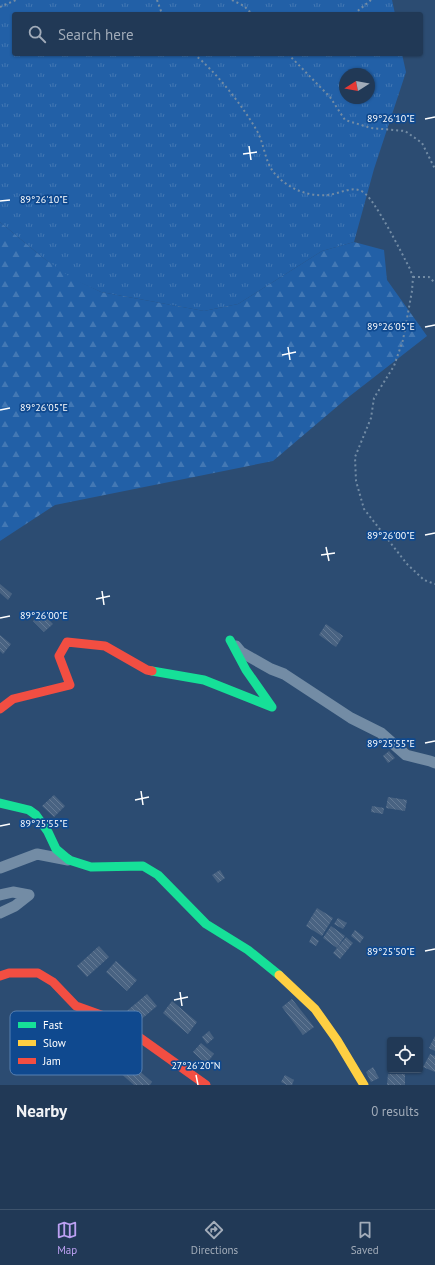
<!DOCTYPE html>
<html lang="en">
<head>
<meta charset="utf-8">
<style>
	body { margin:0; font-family:"PT Sans",sans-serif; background:#29405c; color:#f1f3f6 }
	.controls { position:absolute; right:12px; bottom:12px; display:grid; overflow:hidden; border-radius:4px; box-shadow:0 1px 3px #0004 }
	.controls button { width:36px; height:36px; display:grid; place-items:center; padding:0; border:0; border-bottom:1px solid #3e536c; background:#213956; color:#f1f3f6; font:20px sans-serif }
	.compass { position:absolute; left:339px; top:68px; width:36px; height:36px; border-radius:50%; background:#213956; box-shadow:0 1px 3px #0004; rotate:259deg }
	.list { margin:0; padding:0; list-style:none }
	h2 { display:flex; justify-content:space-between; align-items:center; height:52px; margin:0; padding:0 16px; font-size:17px }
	h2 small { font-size:13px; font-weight:400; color:#a2acb9 }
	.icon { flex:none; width:22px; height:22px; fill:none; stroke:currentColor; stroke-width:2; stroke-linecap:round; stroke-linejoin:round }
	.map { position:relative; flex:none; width:435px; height:1085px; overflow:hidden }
	.search { position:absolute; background:#213956; box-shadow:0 1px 3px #0004; left:12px; right:12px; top:12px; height:44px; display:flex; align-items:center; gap:10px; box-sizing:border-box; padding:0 14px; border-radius:4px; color:#a2acb9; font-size:15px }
	.sheet { height:124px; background:#213956 }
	nav { display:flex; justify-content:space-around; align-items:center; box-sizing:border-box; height:56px; border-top:1px solid #3e536c; background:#213956; font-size:11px; color:#a2acb9 }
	nav a { display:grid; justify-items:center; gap:2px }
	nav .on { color:#bca0f2 }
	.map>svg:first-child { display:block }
	.grass { fill:url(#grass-tufts); fill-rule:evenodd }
	.forest { fill:url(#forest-firs) }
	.building { fill:url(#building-back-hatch) }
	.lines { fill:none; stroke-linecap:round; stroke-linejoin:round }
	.path { stroke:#738ca5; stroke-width:2; stroke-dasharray:2 3; stroke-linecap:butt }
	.street { stroke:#738ca5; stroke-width:11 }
	.fast { stroke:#16e098; stroke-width:9 }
	.slow { stroke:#ffcf43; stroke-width:9 }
	.jam { stroke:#f24e42; stroke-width:9 }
	.ticks { fill:none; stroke:#fff; stroke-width:1.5 }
	.key { fill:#0f498f; stroke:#5780b1; stroke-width:1 }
	.key-label { font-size:11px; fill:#fff }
	.ticks-label { font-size:10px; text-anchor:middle; fill:#fff; stroke:#0f498f; stroke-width:3.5; stroke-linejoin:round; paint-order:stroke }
</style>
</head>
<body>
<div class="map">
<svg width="435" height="1085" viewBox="0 0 435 1085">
	<defs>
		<pattern id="grass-tufts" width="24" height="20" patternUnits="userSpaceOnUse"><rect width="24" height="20" fill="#2260a7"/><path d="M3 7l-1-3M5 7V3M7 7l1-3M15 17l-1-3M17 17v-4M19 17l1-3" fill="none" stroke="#4378b4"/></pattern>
		<pattern id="forest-firs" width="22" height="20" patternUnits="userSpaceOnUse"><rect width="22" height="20" fill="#2260a7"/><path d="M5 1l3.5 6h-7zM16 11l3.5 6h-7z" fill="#4378b4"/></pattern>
		<pattern id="building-back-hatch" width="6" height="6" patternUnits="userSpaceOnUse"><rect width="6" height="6" fill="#496382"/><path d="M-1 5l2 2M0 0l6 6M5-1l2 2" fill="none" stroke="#647a95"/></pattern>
	</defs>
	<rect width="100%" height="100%" fill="#2c4c72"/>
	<path class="grass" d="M0,0H392L395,14H14V54H402L406,72L374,169L354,242L322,251L238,304L204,311L101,292L70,278L42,257L0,222ZM345,74H369V98H345Z"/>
	<path class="forest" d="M0,222L42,257L70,277L101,292L204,311L238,304L322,251L354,242L384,250L387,280L427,336L346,399L273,461L55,505L0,541Z"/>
	<g class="building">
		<path d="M0,584L12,594L8,600L0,593Z"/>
		<path d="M42,613L53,624L44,632L33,621Z"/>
		<path d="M326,624L343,636L336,647L319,635Z"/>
		<path d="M0,635L11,644L3,654L0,651Z"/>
		<path d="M389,751L395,758L388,763L383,756Z"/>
		<path d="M54,795L65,806L54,817L42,806Z"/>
		<path d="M388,797L407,800L405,811L386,808Z"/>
		<path d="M372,806L384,808L383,814L371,812Z"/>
		<path d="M220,870L225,878L218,883L212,875Z"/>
		<path d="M317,908L333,918L322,936L306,926Z"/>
		<path d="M338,918L347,923L343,929L334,924Z"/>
		<path d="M331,926L345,936L337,948L323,938Z"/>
		<path d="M355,930L364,937L360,943L351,936Z"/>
		<path d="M312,936L319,941L316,946L309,942Z"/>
		<path d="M346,937L353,943L340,959L333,953Z"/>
		<path d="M99,946L109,957L87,977L77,966Z"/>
		<path d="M116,961L137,980L127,991L106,972Z"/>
		<path d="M147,994L157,1006L132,1027L122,1015Z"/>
		<path d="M292,999L314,1027L303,1035L282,1007Z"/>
		<path d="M172,1001L197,1022L188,1034L163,1013Z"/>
		<path d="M209,1031L214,1038L207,1044L202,1037Z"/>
		<path d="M435,1036V1051L429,1048Z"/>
		<path d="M201,1043L214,1054L206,1064L193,1052Z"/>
		<path d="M430,1054L435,1056V1072L423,1067Z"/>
		<path d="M128,1061L152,1082L150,1085H134L119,1072Z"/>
		<path d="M373,1067L379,1078L371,1082L366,1072Z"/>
		<path d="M388,1074H405V1085H387Z"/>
		<path d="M285,1075L294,1080L292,1085H287L281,1082Z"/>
	</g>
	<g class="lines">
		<g class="path">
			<path d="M157,0L162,14"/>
			<path d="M232,0L244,6L252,14"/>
			<path d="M0,7L16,0"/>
			<path d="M354,14L371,0"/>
			<path d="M194,54C216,72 243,106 257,131C265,145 264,162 276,175C289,189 309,197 328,195C339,194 353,185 363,192C375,199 402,254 410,269L413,277L412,291L403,340L394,366L374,398L371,418L355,457L356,481L364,509L407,564L424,580L435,584"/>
			<path d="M288,54L330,97L345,120L371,128L405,131L422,143L435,169"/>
			<path d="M413,277H429L435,283"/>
		</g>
		<g class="street">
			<path d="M236,646L241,652L271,669L284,674L351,718L381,733L406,755L430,761L435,763"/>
			<path d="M0,868L37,854L68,860"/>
			<path d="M0,895L13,892L29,895L15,906L0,913"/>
		</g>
		<g class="fast">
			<path d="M152,671L204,680L272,707L246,670L230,640"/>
			<path d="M0,803L29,810L36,815L48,832L56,849L69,860L91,867L143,866L158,875L206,924L248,950L279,975"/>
		</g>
		<path class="slow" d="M279,975L315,1009L337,1040L364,1085"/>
		<g class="jam">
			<path d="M0,709L13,699L70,685L59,656L67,642L105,646L147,670L152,671"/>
			<path d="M0,976L9,973H38L53,982L76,1006L115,1020L206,1085"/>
		</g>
	</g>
	<path class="ticks" d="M425,119L435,117M249,146L251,160M243,154L257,152M0,201L10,200M425,327L435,325M288,347L290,360M282,355L296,352M0,410L10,408M425,535L435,533M326,547L329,561M321,555L335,553M102,591L104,605M96,599L110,596M0,618L10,616M425,743L435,741M141,791L143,805M135,800L149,797M0,826L10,824M425,951L435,949M180,992L182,1006M174,1000L188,997M196,1075L198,1085"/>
	<rect x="10" y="1011" width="132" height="64" rx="6" class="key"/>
	<rect x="18" y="1022" width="18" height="6" fill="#16e098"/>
	<rect x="18" y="1040" width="18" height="6" fill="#ffcf43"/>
	<rect x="18" y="1058" width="18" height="6" fill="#f24e42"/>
	<g class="key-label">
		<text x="43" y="1029">Fast</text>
		<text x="43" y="1047">Slow</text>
		<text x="43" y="1065">Jam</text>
	</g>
	<g class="ticks-label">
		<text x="391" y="122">89°26'10"E</text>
		<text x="44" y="203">89°26'10"E</text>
		<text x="391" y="330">89°26'05"E</text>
		<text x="44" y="411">89°26'05"E</text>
		<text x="391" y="539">89°26'00"E</text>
		<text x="44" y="619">89°26'00"E</text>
		<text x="391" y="747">89°25'55"E</text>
		<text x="44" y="827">89°25'55"E</text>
		<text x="391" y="955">89°25'50"E</text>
		<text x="196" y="1069">27°26'20"N</text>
	</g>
</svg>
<div class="controls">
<button><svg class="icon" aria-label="locate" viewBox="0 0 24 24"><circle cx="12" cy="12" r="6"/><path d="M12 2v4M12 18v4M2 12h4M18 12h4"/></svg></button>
</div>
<svg class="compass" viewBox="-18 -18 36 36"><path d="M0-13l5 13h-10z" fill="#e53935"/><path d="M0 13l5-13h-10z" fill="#a2acb9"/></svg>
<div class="search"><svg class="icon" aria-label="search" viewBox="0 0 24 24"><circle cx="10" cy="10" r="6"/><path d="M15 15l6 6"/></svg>Search here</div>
</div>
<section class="sheet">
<h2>Nearby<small>0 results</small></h2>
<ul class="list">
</ul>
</section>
<nav>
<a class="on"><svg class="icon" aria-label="map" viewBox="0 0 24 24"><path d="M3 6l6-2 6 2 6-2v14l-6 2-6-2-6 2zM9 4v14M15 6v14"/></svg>Map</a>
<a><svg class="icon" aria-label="directions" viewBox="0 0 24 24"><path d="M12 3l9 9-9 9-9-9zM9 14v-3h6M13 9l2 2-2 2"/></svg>Directions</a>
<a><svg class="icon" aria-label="saved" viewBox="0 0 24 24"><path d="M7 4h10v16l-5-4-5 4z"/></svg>Saved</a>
</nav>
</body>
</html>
